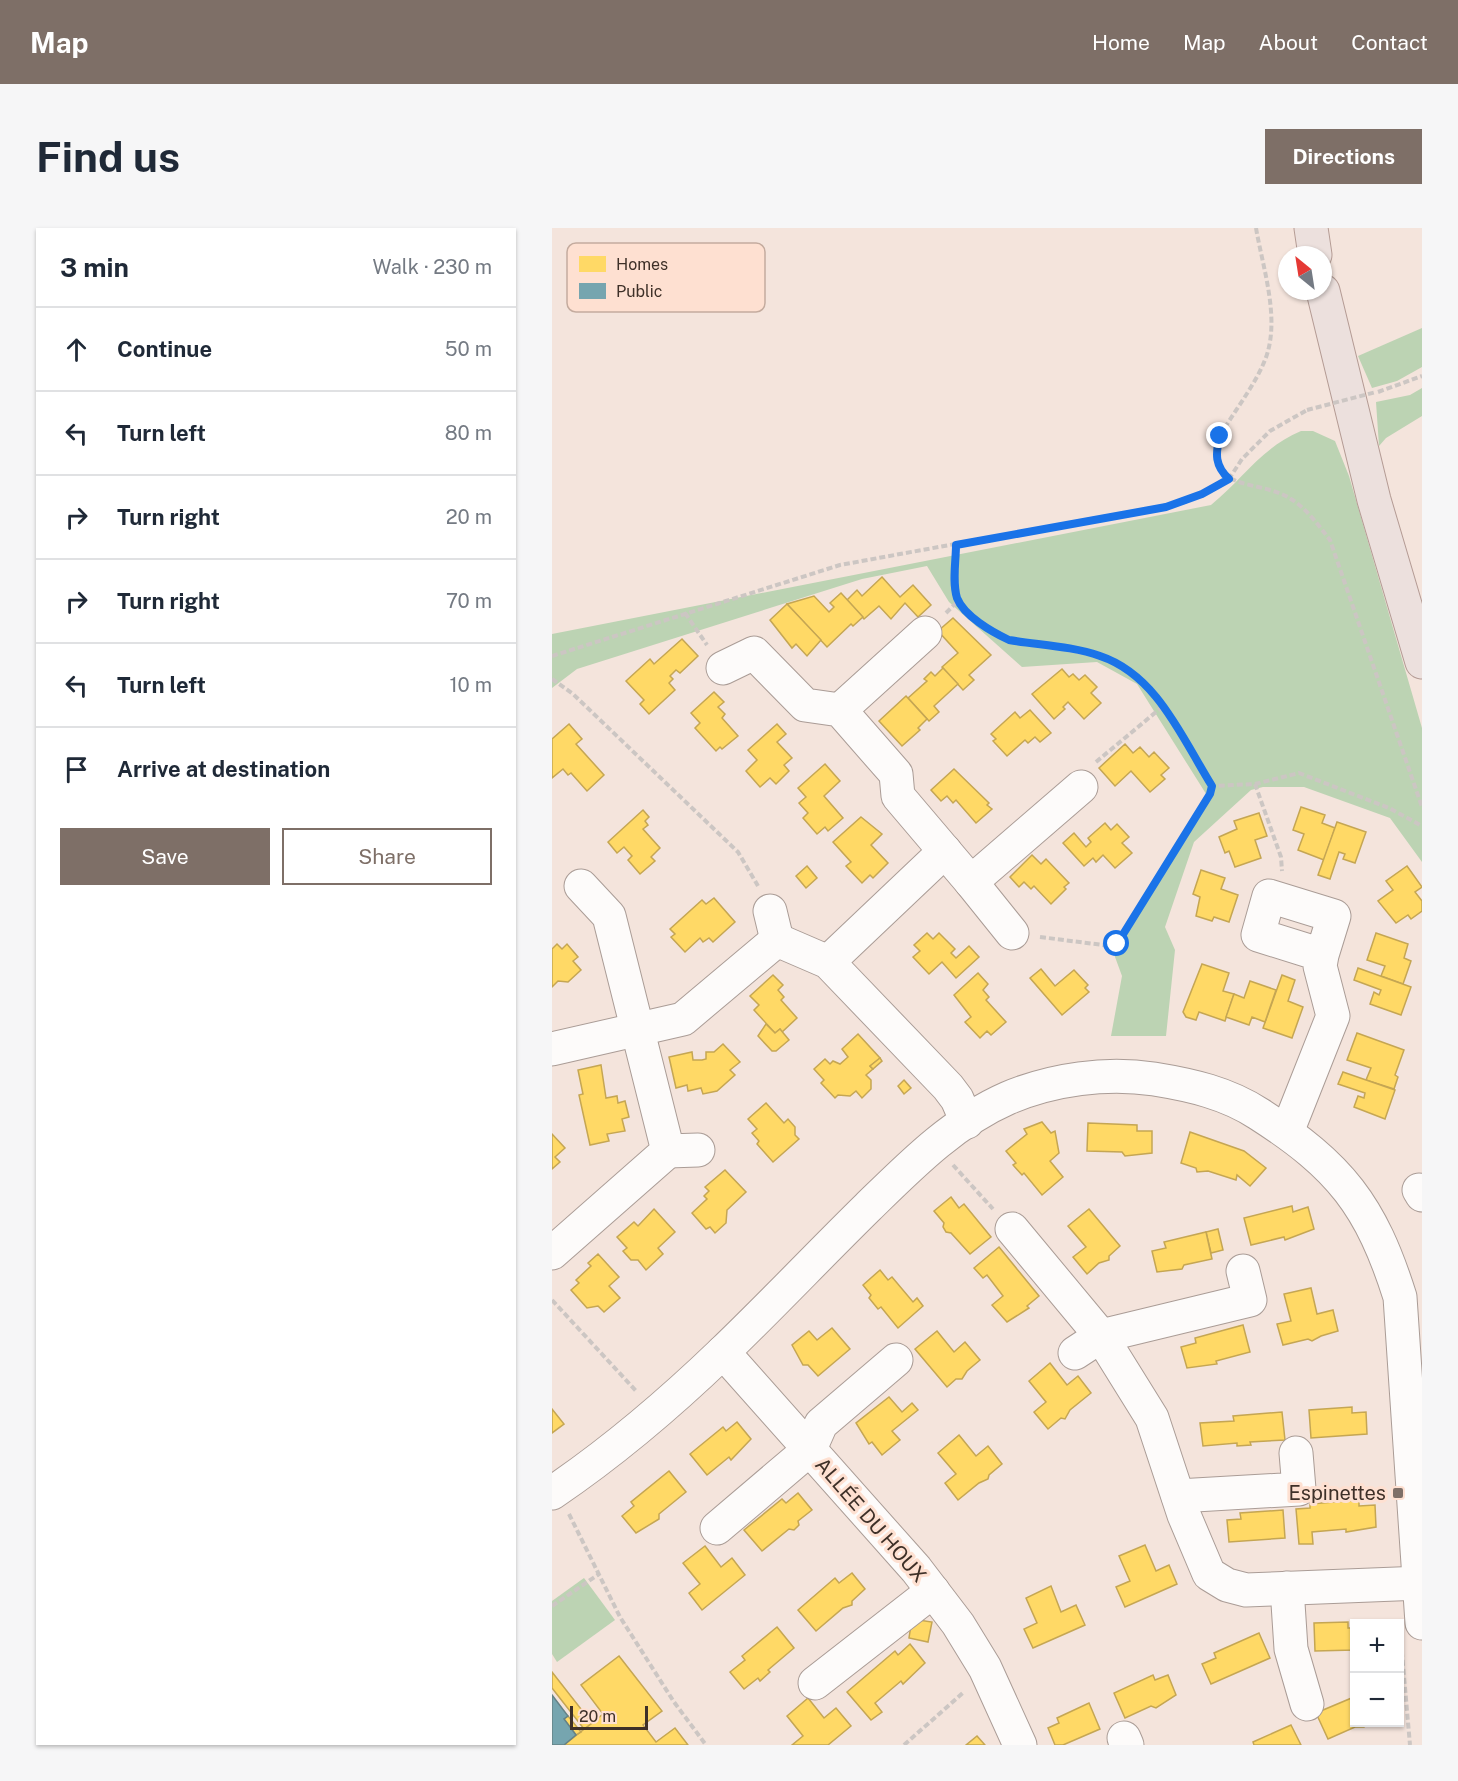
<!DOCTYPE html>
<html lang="en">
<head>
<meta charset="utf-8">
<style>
	body { margin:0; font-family:"Public Sans",sans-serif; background:#f6f6f7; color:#1f2937 }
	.controls { position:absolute; right:18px; bottom:18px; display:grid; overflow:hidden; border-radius:0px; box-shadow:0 2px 4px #0004 }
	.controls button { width:54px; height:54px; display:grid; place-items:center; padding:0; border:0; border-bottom:2px solid #e0e1e3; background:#fff; color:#1f2937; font:30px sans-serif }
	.compass { position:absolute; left:726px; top:18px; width:54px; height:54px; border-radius:50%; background:#fff; box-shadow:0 2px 4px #0004; rotate:330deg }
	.scale { position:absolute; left:18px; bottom:15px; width:78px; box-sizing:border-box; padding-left:6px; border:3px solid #3e3028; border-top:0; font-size:16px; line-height:21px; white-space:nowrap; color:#3e3028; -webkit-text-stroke:4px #fee0d1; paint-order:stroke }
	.stop { position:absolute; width:18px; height:18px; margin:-14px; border:4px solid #1a73e8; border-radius:50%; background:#fff }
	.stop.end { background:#1a73e8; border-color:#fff; box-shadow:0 2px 6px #0008 }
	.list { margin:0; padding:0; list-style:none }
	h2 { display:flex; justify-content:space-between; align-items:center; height:78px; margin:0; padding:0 24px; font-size:26px }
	h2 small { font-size:20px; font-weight:400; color:#747a83 }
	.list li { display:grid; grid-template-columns:39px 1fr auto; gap:18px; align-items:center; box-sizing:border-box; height:84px; padding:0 24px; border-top:2px solid #e0e1e3 }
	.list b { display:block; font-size:22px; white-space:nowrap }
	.list em { font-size:20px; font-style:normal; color:#747a83 }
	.actions { display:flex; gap:12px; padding:18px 24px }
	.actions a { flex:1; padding:14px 0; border:2px solid #7e6f67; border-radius:0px; text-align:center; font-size:21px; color:#7e6f67 }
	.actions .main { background:#7e6f67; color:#fff }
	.icon { flex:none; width:33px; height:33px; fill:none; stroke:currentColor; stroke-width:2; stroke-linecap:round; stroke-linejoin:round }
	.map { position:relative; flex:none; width:870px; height:1517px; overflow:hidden; border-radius:0px }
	header { display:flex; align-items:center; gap:36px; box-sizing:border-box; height:84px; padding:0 30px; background:#7e6f67; color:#fff }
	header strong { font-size:28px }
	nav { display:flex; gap:33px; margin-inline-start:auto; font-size:21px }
	.intro { display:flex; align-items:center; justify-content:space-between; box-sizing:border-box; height:144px; padding:0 36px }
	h1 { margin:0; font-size:42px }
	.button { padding:15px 27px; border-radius:0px; background:#7e6f67; color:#fff; font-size:21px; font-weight:700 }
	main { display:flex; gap:36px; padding:0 36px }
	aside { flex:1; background:#fff; border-radius:0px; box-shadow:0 2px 4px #0004 }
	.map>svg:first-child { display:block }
	.green { fill:#bcd3b3 }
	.homes { fill:#ffd966; stroke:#c5a653; stroke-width:1.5 }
	.public { fill:#76a5af; stroke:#658286; stroke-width:1.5 }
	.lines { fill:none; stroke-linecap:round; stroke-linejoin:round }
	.minor-casing { stroke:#aa9c96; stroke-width:35 }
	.major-casing { stroke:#b49b94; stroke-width:35 }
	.path { stroke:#ccc6c3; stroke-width:4; stroke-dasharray:6 3; stroke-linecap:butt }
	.minor { stroke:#fdfbfa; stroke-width:33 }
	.major { stroke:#ece0dd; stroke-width:33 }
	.path-bridge { stroke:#ccc6c3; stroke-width:4; stroke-dasharray:6 3; stroke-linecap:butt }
	.route { stroke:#1a73e8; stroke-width:8 }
	.poi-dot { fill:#7e6f67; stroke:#fee0d1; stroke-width:2 }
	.labels { text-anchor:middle; stroke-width:6; stroke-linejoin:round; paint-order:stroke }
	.poi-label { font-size:20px; fill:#3e3028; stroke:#fee0d1; text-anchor:end }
	.street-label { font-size:20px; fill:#3e3028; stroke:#fee0d1 }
	.key { fill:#fee0d1; stroke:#c4ab9e; stroke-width:1.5 }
	.key-label { font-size:16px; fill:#3e3028 }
</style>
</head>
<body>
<header>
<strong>Map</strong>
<nav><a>Home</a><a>Map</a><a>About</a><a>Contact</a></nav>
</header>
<div class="intro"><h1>Find us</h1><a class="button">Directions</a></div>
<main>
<aside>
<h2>3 min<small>Walk · 230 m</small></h2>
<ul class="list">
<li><svg class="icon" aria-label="ahead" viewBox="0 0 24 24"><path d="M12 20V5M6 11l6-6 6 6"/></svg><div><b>Continue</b></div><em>50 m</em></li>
<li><svg class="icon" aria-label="left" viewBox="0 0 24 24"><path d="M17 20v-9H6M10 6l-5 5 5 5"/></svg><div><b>Turn left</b></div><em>80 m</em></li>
<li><svg class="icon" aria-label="right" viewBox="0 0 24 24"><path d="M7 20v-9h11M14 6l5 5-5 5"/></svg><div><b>Turn right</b></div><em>20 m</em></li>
<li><svg class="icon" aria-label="right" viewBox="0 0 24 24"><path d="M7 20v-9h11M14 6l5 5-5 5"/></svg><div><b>Turn right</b></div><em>70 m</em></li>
<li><svg class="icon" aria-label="left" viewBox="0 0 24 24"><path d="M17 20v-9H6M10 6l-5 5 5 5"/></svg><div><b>Turn left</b></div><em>10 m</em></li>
<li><svg class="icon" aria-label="arrive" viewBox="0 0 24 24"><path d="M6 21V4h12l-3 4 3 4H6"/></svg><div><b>Arrive at destination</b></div></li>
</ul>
<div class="actions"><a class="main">Save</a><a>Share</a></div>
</aside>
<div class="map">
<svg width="870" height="1517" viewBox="0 0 870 1517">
	<rect width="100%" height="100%" fill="#f4e4dc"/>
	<g class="green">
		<path d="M870,100V139L845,153L820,160L806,128Z"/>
		<path d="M870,160V188L834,210L827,218L824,174L858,167Z"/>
		<path d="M749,203H761L783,213L797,248L870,500V634L838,590L752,559H711L699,562L642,614L613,699L623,722L614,808H559L570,748L559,718L569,712L656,569L585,456L545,434L470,439L397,374L375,338L310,351L25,441L0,460V406L659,277C691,251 709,220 749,203Z"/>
		<path d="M32,1350L63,1392L5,1434L0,1426V1373Z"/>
	</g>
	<g class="homes">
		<path d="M330,349L348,369L361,357L379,377L366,389L353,375L339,391L327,378L312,391L295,372L305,362L310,368Z"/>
		<path d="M289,365L311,389L301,398L299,396L275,419L235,376L262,368L277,384L282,379L278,375Z"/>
		<path d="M235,376L269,412L255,428L244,416L240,420L218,392Z"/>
		<path d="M401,390L439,427L417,447L422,452L411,462L390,439L406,425L386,403Z"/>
		<path d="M130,411L146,428L128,445L124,442L118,448L121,451L117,455L123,462L97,486L88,476L92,472L74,453L98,431L102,436Z"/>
		<path d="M391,440L406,456L382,478L387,484L377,493L356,470L375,453L372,451L379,444L383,448Z"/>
		<path d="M510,441L517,449L521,446L527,452L533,447L545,459L539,465L549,475L532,491L516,474L511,479L513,481L502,491L480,466Z"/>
		<path d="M162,464L172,474L166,479L173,486L170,490L186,508L170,521L168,519L164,523L143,500L148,495L139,485Z"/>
		<path d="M354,468L375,491L366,500L368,502L350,518L327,493Z"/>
		<path d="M478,482L499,505L488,514L483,509L476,515L473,512L455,528L441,513L444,511L439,506L463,484L468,490Z"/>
		<path d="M17,496L30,511L24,516L52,547L35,563L19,545L16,547L11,541L0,550V511Z"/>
		<path d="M225,496L234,506L225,514L240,530L232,537L237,543L224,556L218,550L208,559L194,543L205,532L196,522Z"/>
		<path d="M573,516L581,525L588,519L597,529L602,524L617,540L609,547L613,551L598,564L579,543L563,558L547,540Z"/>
		<path d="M273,536L288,553L272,568L291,590L276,603L273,599L265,606L251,590L256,585L247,575L254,569L246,560Z"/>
		<path d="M402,541L437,575L435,577L440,581L424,595L404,572L401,575L395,568L389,573L379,562Z"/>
		<path d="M749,579L773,587L770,595L783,600L772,632L746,622L752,606L741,602Z"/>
		<path d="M91,582L97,589L93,593L96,597L91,601L108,620L99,629L103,633L88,646L76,632L80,628L72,619L65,625L56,614Z"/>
		<path d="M707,585L715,608L703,612L709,630L683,639L677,623L673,625L667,609L685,601L682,593Z"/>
		<path d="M309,589L330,606L319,617L336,635L321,650L318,647L310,655L294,638L299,634L281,614Z"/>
		<path d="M785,594L814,604L803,635L791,631L793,626L787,624L778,651L766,647Z"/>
		<path d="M553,595L559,602L565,596L577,609L570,615L580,625L563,640L551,627L544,634L541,630L532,638L511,615L522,605L534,619L539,614L536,610Z"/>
		<path d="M480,627L489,636L494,631L517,655L512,659L514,661L499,676L482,658L479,661L472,654L467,659L458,649Z"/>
		<path d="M255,638L265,650L254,660L244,648Z"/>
		<path d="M855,638L870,659L863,664L870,673V683L859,691L856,687L844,695L826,673L841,662L834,653Z"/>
		<path d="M649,642L673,650L669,661L686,667L677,694L662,689L660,693L644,688L648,669L641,666Z"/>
		<path d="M162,670L183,694L161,714L157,710L151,714L148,710L133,724L119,709L123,706L118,701L150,672L154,676Z"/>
		<path d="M375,705L381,711L387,705L403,721L399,725L404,730L417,718L427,729L404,750L390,734L377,746L361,729L368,723L362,717Z"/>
		<path d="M824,705L856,716L852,730L859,733L851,756L829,748L833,738L815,732Z"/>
		<path d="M5,716L10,721L15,716L26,729L21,733L29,742L16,754L6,753L0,759V721Z"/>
		<path d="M650,736L677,745L671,763L682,766L673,793L647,784L644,792L634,789L631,784Z"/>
		<path d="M806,740L859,759L849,787L818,776L822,764L827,767L829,762L802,752Z"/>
		<path d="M489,741L503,758L522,742L536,757L533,760L537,764L510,787L478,750Z"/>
		<path d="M426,745L436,756L431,762L437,769L434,772L454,794L439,807L435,803L428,810L413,794L419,789L402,767Z"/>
		<path d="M221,747L231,757L226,762L232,769L229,772L245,790L230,804L228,801L223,805L202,782L207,777L198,768Z"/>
		<path d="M730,747L743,752L736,773L751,779L740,810L711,800Z"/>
		<path d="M698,753L724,762L713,794L700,789L697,797L674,789L682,766L692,770Z"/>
		<path d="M214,796L223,805L228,801L237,812L224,823H220L206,808Z"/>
		<path d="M805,805L852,822L843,847L846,849L842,861L814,852L819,840L795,832Z"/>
		<path d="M306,806L328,830L318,838L321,841L314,847L319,852V861L310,870L304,863L298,868L286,867L283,870L269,855L272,852L262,841L273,831L278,836L281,833L288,836L296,829L290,821Z"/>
		<path d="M171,816L188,834L178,842L183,847L165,863L151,866L149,860L136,863L135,857L124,860L117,829L140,824L141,832H150L154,831V824H162Z"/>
		<path d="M328,830L330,833L321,841L318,838Z"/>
		<path d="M49,837L54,870L65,868L66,875L73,873L77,889L70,891L73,903L55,906L57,913L38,917L27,867L31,866L26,842Z"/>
		<path d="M791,844L843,862L833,891L802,879L806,868L812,870L813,865L786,856Z"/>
		<path d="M352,852L359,860L352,866L346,858Z"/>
		<path d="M214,875L232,895L236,891L243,899V907L247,911L221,934L205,916L207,913L200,905L205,901L196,891Z"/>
		<path d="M490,894L499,905L503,903L507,925L498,933L511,949L490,967L472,945L470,947L461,937L464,935L454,923L475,906L472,901Z"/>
		<path d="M536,895L585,897V903H600V925L573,928L570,924L535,923Z"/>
		<path d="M638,904L692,923L714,940L698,958L685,947L684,952L656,943L645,944L644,940L629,935Z"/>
		<path d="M0,906L13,920L3,929L8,934L0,941Z"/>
		<path d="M173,942L194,964L175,982L174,995L163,1005L158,999L154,1001L140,985L155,971L152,968L157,963L153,959Z"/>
		<path d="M399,969L407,980L412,976L439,1009L418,1026L399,1005L394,1004L391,999L392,995L382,983Z"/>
		<path d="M740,978L741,984L756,979L762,1001L733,1012L732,1009L699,1017L692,990Z"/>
		<path d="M102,981L123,1004L106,1020L111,1026L94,1042L86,1032H79L71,1023L75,1020L65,1009L82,994L86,998Z"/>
		<path d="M537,981L568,1018L557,1028V1032L547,1035L535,1046L521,1029L534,1019L516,998Z"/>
		<path d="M666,1001L671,1022L659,1025L654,1004Z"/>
		<path d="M654,1004L660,1031L632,1037L630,1041L605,1044L600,1023L614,1020L612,1014Z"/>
		<path d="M447,1019L487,1068L475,1078L477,1080L455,1094L440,1077L451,1068L435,1047L431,1050L422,1040Z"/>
		<path d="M46,1026L67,1049L57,1058L68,1070L52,1084L46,1078L35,1080L19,1062L27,1055L24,1052L39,1038L36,1035Z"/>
		<path d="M328,1042L336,1052L340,1049L361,1074L365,1070L371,1078L346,1100L329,1079L326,1081L317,1070L319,1067L311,1057Z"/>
		<path d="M759,1060L765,1086L781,1082L786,1103L769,1108L760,1113L756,1111L731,1117L725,1096L739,1093L732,1066Z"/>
		<path d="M691,1097L698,1124L664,1133L665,1136L635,1140L629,1119L644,1115L643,1110Z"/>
		<path d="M280,1100L298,1121L266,1148L256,1137H251L240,1117L257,1103L265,1112Z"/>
		<path d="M385,1103L402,1124L413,1114L428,1132L415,1143L410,1151H404L395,1159L363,1121Z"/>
		<path d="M498,1135L515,1157L526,1148L539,1165L518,1182L513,1191L509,1190L496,1201L482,1184L494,1174L477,1153Z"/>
		<path d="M337,1169L350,1184L360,1175L366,1182L340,1203L348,1212L330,1227L320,1214L317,1216L304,1195Z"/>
		<path d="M800,1179V1185L814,1184L815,1206L759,1210L757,1182Z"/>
		<path d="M0,1181L12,1196L0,1205Z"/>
		<path d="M730,1184L733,1212L698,1214L699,1217L685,1218V1215L651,1218L648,1195L682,1193L681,1188Z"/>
		<path d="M185,1194L199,1211L179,1232L177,1229L155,1247L138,1226L171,1199L174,1203Z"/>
		<path d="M407,1207L424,1228L436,1218L450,1236L437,1247L436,1251L427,1255L406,1272L393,1255L404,1246L386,1225Z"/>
		<path d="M117,1243L134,1264L107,1286V1291L84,1305L70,1288L82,1278L79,1274Z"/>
		<path d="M246,1265L260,1282L246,1293L247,1297L242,1302L237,1301L210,1323L192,1302L230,1271L234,1275Z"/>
		<path d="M807,1272V1278L823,1277L824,1299L794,1304V1301L760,1304L761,1316H747L744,1281L758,1280V1276Z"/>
		<path d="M731,1282L733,1310L677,1314L675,1292L689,1291L688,1285Z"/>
		<path d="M593,1317L604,1343L617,1337L625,1356L573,1379L564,1359L578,1353L567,1328Z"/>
		<path d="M153,1318L169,1339L180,1330L193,1347L150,1382L137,1365L148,1356L131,1335Z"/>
		<path d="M300,1345L313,1361L300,1373V1377L291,1380L264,1403L246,1382L283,1350L287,1355Z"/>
		<path d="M499,1358L509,1384L524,1377L533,1397L481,1420L472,1401L485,1395L474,1370Z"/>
		<path d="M360,1391L380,1394L376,1414L357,1410Z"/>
		<path d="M796,1394V1400H802V1422L763,1423L762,1395Z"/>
		<path d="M225,1399L242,1420L216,1442L218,1444L208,1453L206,1450L192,1461L178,1444L193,1432L190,1428Z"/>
		<path d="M707,1405L718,1430L659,1456L650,1436L664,1430L662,1425Z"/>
		<path d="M358,1416L373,1435L351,1456L349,1453L323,1475L330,1484L319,1492L295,1464L343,1423L346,1427Z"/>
		<path d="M67,1428L110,1483L91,1497L104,1514L123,1500L136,1517H12L51,1486L29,1457Z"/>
		<path d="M0,1444L40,1495L32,1501L0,1460Z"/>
		<path d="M601,1447L603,1452L616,1447L624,1467L604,1480L599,1478L573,1490L562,1465Z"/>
		<path d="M802,1469V1494H813L812,1499H803L776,1511L764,1485Z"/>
		<path d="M256,1470L272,1490L284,1480L299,1498L276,1517H240L251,1508L235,1488Z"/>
		<path d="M537,1475L548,1501L511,1517H503L496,1500L507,1495L505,1490Z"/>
		<path d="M16,1488L29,1504L24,1507L12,1491Z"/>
		<path d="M739,1497L749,1517H702L701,1514Z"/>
		<path d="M425,1508L433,1517H414Z"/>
	</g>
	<path class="public" d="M0,1467L16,1488L12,1491L24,1507L12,1517H0Z"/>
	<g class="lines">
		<g class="minor-casing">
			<g id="minor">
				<path d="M171,440L202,425L253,477L288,482L344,546L346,568L419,654L529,559"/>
				<path d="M288,482L373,405"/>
				<path d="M419,654L460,705"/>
				<path d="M218,683L225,712"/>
				<path d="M225,712L276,734L396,859L405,871L415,894"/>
				<path d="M276,734L393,623"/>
				<path d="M0,821L131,791L225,712"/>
				<path d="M735,904L781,788L768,738L770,727L706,707L717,668L782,688L770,727"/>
				<path d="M116,923L146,922"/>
				<path d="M867,962L870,967"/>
				<path d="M460,1001L549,1108L600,1190L632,1287L657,1346L675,1357L694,1362L870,1355"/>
				<path d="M0,1025L116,923L57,688L29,658"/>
				<path d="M171,1124L364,1341L406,1396L433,1440L468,1517"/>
				<path d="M523,1125L549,1108L698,1072L691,1043"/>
				<path d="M0,1265C62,1223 117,1176 171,1124C220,1077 267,1027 316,979C358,938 401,894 456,870C501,851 554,844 602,851C639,857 675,865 707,886C788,938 819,977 848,1069L870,1395"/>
				<path d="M626,1268L747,1261L744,1225"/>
				<path d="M165,1300L258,1221L269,1196L344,1132"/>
				<path d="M735,1360L739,1421L755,1476"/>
				<path d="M263,1455L381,1363"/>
				<path d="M572,1510L575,1517"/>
			</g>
		</g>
		<g class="major-casing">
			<g id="major">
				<path d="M759,0L763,27"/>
				<path d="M771,63L822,272L870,434"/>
			</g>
		</g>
		<g class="path">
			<path d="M704,0C711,41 729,92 713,132C702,159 682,183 668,208C652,266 707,250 739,271C755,281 767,298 778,312L870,579"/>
			<path d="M826,164L870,148"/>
			<path d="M404,317C404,332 401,351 404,365C409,386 439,403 457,412L549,428L587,449L601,463L660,558L703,556L747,545L837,580L870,598"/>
			<path d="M133,385L155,417"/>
			<path d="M394,385L406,373"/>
			<path d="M0,428L288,337L633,274L677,251L690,231L718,203L755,182"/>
			<path d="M0,451L21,466L186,624L206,658"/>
			<path d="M544,534L610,479"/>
			<path d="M703,556L729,629L730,643"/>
			<path d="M488,709L559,718L569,712L658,566L660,558"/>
			<path d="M401,937L441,981"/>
			<path d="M0,1072L85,1164"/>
			<path d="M17,1286L68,1389L122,1474L154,1517"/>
			<path d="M0,1378L47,1346"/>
			<path d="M849,1414L858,1517"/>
			<path d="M352,1517L412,1464"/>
		</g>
		<use href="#minor" class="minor"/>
		<use href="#major" class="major"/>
		<path class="path-bridge" d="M755,182L824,164"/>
	</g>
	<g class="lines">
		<path class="route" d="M565,716L658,566L660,558C630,510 605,447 548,428C520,418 486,417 457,412C440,404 412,388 405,370C400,354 404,333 404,317L614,279L650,266L677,251C663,238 663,226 668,208"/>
	</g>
	<rect class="poi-dot" x="840" y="1259" width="12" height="12" rx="3"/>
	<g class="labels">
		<g class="poi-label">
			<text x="834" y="1272">Espinettes</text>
		</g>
		<g class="street-label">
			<text transform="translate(319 1292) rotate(49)" y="7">ALLÉE DU HOUX</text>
		</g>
	</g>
	<rect x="15" y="15" width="198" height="69" rx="9" class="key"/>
	<rect x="27" y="28" width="27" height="16" fill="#ffd966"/>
	<rect x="27" y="55" width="27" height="16" fill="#76a5af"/>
	<g class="key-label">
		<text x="64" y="42">Homes</text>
		<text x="64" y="69">Public</text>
	</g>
</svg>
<div class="controls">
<button>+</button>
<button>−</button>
</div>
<svg class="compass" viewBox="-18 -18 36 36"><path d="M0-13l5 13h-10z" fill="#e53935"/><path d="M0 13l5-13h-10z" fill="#747a83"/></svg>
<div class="scale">20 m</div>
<div class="stop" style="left:565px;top:716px"></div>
<div class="stop end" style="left:668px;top:208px"></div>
</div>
</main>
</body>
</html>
